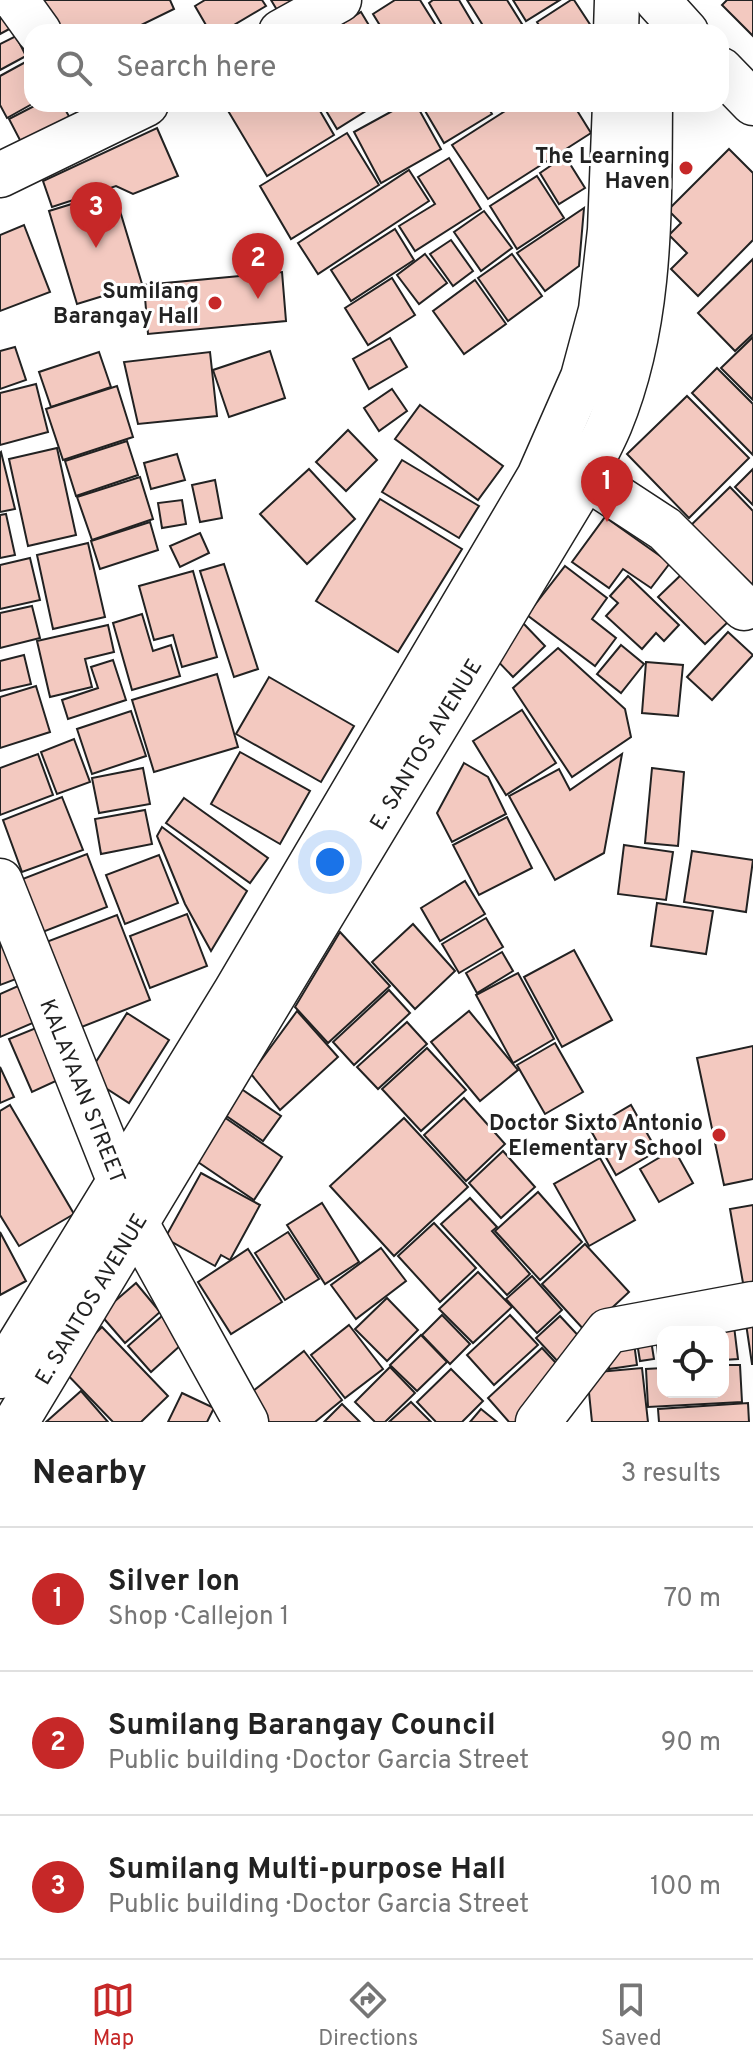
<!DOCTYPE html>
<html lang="en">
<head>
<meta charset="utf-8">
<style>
	body { margin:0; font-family:Overpass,sans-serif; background:#f2f2f2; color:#222 }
	.controls { position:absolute; right:24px; bottom:24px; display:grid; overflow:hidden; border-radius:16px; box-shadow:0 8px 32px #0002 }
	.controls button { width:72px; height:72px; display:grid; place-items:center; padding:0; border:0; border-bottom:2px solid #e0e0e0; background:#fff; color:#222; font:40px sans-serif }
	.you { position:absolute; left:330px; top:862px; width:28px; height:28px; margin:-20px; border:6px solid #fff; border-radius:50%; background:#1a73e8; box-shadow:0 0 0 12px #1a73e833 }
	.badge { display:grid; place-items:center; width:52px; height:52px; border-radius:50%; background:#c62828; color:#fff; font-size:26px; font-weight:700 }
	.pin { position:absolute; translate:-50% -66px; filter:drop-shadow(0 2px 4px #0008) }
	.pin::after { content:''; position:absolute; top:42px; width:28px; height:24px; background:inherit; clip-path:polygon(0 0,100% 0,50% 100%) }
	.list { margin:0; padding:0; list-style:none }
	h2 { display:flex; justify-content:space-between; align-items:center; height:104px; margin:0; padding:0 32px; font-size:34px }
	h2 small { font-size:26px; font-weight:400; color:#767676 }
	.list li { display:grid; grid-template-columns:52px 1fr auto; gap:24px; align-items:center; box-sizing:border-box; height:144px; padding:0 32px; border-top:2px solid #e0e0e0 }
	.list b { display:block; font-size:30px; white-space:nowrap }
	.list p { margin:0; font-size:26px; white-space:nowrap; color:#767676 }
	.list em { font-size:26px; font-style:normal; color:#767676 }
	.icon { flex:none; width:44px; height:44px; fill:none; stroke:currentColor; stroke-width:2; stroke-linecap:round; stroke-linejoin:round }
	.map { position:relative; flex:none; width:753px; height:1422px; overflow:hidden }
	.search { position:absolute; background:#fff; box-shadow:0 8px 32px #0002; left:24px; right:24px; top:24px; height:88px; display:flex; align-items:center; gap:20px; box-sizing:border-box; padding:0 28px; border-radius:24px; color:#767676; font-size:30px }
	.sheet { height:536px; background:#fff }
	nav { display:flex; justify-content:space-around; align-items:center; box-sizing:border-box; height:112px; border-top:2px solid #e0e0e0; background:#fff; font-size:22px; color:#767676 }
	nav a { display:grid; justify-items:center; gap:4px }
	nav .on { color:#c62828 }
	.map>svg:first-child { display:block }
	.building { fill:#f3c9c0; stroke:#222; stroke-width:2 }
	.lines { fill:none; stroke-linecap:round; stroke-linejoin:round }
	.minor-casing { stroke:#222; stroke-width:47 }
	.major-casing { stroke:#222; stroke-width:47 }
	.minor { stroke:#fff; stroke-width:44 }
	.major { stroke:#fff; stroke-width:44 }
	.poi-dot { fill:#c62828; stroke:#fff; stroke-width:3 }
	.labels { text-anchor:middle; stroke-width:6; stroke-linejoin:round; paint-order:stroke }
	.poi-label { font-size:22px; font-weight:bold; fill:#222; stroke:#fff; text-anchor:end }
	.street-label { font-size:22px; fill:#222; stroke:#fff }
</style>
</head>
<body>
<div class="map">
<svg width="753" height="1422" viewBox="0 0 753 1422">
	<rect width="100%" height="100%" fill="#fff"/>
	<g class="building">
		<path d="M41,0H170L174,9L127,32H56Z"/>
		<path d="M205,0H262L266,6L222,32H210L195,6Z"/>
		<path d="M271,0H295L277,10Z"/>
		<path d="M395,0H420L440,32H384L373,14Z"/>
		<path d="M433,0H459L478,32H446L429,3Z"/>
		<path d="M467,0H507L522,24L509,32H487Z"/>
		<path d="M513,0H560L526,21Z"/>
		<path d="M571,0H574L595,32H543L537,22Z"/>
		<path d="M727,0H753V36L722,5Z"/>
		<path d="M0,3L13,27L0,34Z"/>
		<path d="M361,12L373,32H329Z"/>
		<path d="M16,36L26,56L0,70V44Z"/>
		<path d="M31,59L32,104L7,118L0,105V76Z"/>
		<path d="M38,104H62L70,118L22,144L9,119Z"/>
		<path d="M224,104H316L334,135L267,176Z"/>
		<path d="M322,104H377L337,129Z"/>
		<path d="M405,104H416L441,149L381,183L354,132Z"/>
		<path d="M421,104H486L492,114L444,143Z"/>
		<path d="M516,104H573L591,133L488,199L452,145Z"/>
		<path d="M157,128L178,176L133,194L116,186L52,207L43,181Z"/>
		<path d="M347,133L379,185L291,239L260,186Z"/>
		<path d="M729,149L753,173V240L698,296L671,269L687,253L669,235L681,223L668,210Z"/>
		<path d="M565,156L585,188L559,204L540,173Z"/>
		<path d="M449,158L481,209L415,251L399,226L435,204L418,177Z"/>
		<path d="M409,170L429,201L318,274L298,243Z"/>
		<path d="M537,176L564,218L517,249L490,206Z"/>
		<path d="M114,191L142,284L77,304L49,211Z"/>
		<path d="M584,208L579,266L545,291L517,253Z"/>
		<path d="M484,211L512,248L481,271L454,232Z"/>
		<path d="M24,225L50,292L0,311V235Z"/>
		<path d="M395,229L414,260L351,301L331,270Z"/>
		<path d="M451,240L473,271L453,286L430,254Z"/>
		<path d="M425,254L447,283L419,304L397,275Z"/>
		<path d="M512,254L542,296L508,321L478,278Z"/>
		<path d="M753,259V334L735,351L698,313Z"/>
		<path d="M282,272L286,321L148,334L144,285Z"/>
		<path d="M392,278L415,315L368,345L345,308Z"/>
		<path d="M475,280L506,324L464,354L433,311Z"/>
		<path d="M753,337V400L721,368Z"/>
		<path d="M390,338L407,367L369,389L353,359Z"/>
		<path d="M15,347L26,380L0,389V351Z"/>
		<path d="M270,351L285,398L229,417L213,370Z"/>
		<path d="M99,352L111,387L51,407L39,372Z"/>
		<path d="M210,352L217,416L138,424L124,362Z"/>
		<path d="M717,368L753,404V455L692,393Z"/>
		<path d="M36,384L48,432L0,445V393Z"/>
		<path d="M117,386L133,437L63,460L46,409Z"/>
		<path d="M392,389L407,411L379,431L364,408Z"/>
		<path d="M687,396L749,458L689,518L627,454Z"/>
		<path d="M420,405L503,466L478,500L395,439Z"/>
		<path d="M348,430L377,460L346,491L316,462Z"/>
		<path d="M127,441L138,475L76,496L65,461Z"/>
		<path d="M57,448L76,535L28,546L9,459Z"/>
		<path d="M1,452L15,509L0,512V453Z"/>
		<path d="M177,454L185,480L151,489L144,463Z"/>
		<path d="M402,460L479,506L459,538L382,492Z"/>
		<path d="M309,469L355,519L307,564L260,514Z"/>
		<path d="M753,469V505L735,487Z"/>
		<path d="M140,477L153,519L92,540L77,497Z"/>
		<path d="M215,480L222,518L200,522L192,485Z"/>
		<path d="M730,487L753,511V595L683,533Z"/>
		<path d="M380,499L462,549L398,652L316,601Z"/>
		<path d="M182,500L186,524L162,528L158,503Z"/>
		<path d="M6,514L15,555L0,558V515Z"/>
		<path d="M605,517L670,563L651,588L623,569L609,588L572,562Z"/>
		<path d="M150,522L158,550L100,569L91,541Z"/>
		<path d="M200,533L209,553L180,567L170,546Z"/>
		<path d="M88,543L105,617L53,629L37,555Z"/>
		<path d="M30,558L40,600L0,609V565Z"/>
		<path d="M224,564L258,669L234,677L200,571Z"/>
		<path d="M565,566L607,598L592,619L616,638L595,666L527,615Z"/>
		<path d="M193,571L217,657L182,667L173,635L154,640L139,586Z"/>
		<path d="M684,572L730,620L705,644L658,597Z"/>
		<path d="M628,576L679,625L664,641L656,633L642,649L606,616L618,603L610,596Z"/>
		<path d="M32,606L40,638L0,648V613Z"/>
		<path d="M142,614L153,651L171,645L180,676L132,690L113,623Z"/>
		<path d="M523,623L545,646L513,677L491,654Z"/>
		<path d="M108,625L114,652L85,659L92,687L50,697L37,641Z"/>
		<path d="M728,632L753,655L712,700L687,677Z"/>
		<path d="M621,645L644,664L621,693L597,674Z"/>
		<path d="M558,648L625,709L631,737L572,777L513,688Z"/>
		<path d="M24,655L31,684L0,691V661Z"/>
		<path d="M113,660L126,700L68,719L62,700L98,688L91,667Z"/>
		<path d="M646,662L683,665L678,716L642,713Z"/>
		<path d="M217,674L238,747L154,772L132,700Z"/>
		<path d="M269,677L354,726L321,782L236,734Z"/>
		<path d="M36,686L50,732L0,748V697Z"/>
		<path d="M522,710L556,763L506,795L473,741Z"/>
		<path d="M131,711L146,756L92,774L77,729Z"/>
		<path d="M74,739L90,782L57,794L41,752Z"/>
		<path d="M240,752L310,791L280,844L211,804Z"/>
		<path d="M38,754L53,795L0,815V768Z"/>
		<path d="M622,754L604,853L555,880L509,796L559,769L570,790Z"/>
		<path d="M464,763L488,777L506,814L452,842L437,813Z"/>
		<path d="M143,768L150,804L99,813L92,778Z"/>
		<path d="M652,768L684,772L678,846L645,843Z"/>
		<path d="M62,797L83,850L22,872L3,820Z"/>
		<path d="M184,798L268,858L250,883L166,823Z"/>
		<path d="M145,810L152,844L101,854L95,819Z"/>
		<path d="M507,817L532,868L479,895L453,845Z"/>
		<path d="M162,827L247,891L211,951L185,904L157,836Z"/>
		<path d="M624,845L673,852L666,900L618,894Z"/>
		<path d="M692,851L753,860L746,912L684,902Z"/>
		<path d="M87,854L107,907L40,933L20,880Z"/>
		<path d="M159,855L178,903L125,924L106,875Z"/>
		<path d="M465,881L485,914L440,941L421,908Z"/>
		<path d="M657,903L713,911L706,954L651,946Z"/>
		<path d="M187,914L207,966L150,988L130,936Z"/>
		<path d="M117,915L150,1000L74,1030L41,944Z"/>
		<path d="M486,918L503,947L459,973L442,944Z"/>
		<path d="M413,924L455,971L415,1009L372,962Z"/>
		<path d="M0,927L24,976L0,985Z"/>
		<path d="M340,932L390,986L328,1043L295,1007Z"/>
		<path d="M574,950L612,1020L562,1047L524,977Z"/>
		<path d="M502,952L513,971L477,993L466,973Z"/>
		<path d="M518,973L554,1039L513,1063L476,995Z"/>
		<path d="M27,982L42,1019L0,1037V994Z"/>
		<path d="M389,990L410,1013L354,1065L333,1042Z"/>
		<path d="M297,1011L338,1057L280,1110L251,1074Z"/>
		<path d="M469,1011L518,1070L480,1101L431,1042Z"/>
		<path d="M127,1013L169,1040L129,1103L87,1076Z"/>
		<path d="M407,1022L427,1044L378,1089L357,1067Z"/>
		<path d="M36,1028L58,1080L32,1092L9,1039Z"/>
		<path d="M555,1043L583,1092L545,1114L517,1065Z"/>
		<path d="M753,1046V1179L724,1185L697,1058Z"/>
		<path d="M427,1048L466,1090L421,1131L382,1089Z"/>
		<path d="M0,1067L14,1097L0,1103Z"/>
		<path d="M240,1088L281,1116L263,1141L222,1113Z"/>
		<path d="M464,1098L505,1144L466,1181L424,1135Z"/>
		<path d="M10,1105L74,1214L19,1246L0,1215V1111Z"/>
		<path d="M631,1105L657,1151L616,1175L590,1129Z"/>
		<path d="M224,1117L282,1157L254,1200L195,1160Z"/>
		<path d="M404,1118L468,1187L394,1256L330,1186Z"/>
		<path d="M674,1149L693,1183L659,1202L640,1169Z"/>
		<path d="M503,1151L535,1187L501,1218L469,1183Z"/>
		<path d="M600,1158L635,1220L589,1246L554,1184Z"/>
		<path d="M201,1173L260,1205L230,1260L221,1255L215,1266L165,1238Z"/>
		<path d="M538,1192L582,1242L540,1280L495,1231Z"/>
		<path d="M470,1198L497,1227L492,1231L530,1274L507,1295L441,1224Z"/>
		<path d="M322,1203L359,1262L325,1284L287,1225Z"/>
		<path d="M753,1205V1282L743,1283L730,1209Z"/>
		<path d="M434,1223L476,1268L440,1302L398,1256Z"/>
		<path d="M0,1232L26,1281L0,1295Z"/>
		<path d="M288,1232L319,1279L285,1300L255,1253Z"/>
		<path d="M585,1244L629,1292L586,1332L542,1284Z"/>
		<path d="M381,1248L406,1281L356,1319L331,1285Z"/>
		<path d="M248,1249L282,1302L231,1334L198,1282Z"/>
		<path d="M478,1272L512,1307L473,1343L439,1309Z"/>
		<path d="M532,1276L562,1310L537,1333L506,1299Z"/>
		<path d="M136,1283L160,1312L125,1343L100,1314Z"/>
		<path d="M387,1298L418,1330L387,1361L355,1329Z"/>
		<path d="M170,1309L192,1335L151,1372L128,1346Z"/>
		<path d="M442,1315L470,1344L450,1364L422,1335Z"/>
		<path d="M510,1315L538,1345L494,1385L467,1355Z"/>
		<path d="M560,1316L586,1344L562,1366L536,1338Z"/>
		<path d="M753,1316V1364H752L745,1317Z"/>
		<path d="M349,1325L383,1369L345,1398L311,1355Z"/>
		<path d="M734,1326L738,1359L723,1360V1332H682Z"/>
		<path d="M102,1327L168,1396L141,1422H113L60,1367Z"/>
		<path d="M656,1332H663V1365L659,1366Z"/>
		<path d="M650,1334L654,1359L640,1361L636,1336Z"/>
		<path d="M421,1335L447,1362L417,1391L390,1365Z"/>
		<path d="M634,1343L637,1365L609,1369L606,1346Z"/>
		<path d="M542,1348L568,1376L517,1422H509L488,1398Z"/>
		<path d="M304,1351L342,1400L315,1422H269L248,1395Z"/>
		<path d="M723,1365H740L742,1402L648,1407L646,1369L663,1368V1392H723Z"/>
		<path d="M390,1367L415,1393L385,1422H375L355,1402Z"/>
		<path d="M642,1368L648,1422H592L587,1373Z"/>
		<path d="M451,1369L483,1401L462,1422H436L417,1402Z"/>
		<path d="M81,1391L108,1422H46Z"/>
		<path d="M182,1393L214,1408L207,1422H168Z"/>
		<path d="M411,1402L431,1422H389Z"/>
		<path d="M748,1403L749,1422H659L658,1409Z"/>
		<path d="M342,1404L360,1422H324Z"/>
		<path d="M481,1409L497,1422H470Z"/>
	</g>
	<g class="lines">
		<g class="minor-casing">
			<g id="minor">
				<path d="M16,0L39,32"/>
				<path d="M616,32L617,0"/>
				<path d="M584,476L665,529L744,608"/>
				<path id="s1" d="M0,881L137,1225L246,1422"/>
				<path d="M0,1376L236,991L539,477L583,377L601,310L610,230L615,104"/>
				<path id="s2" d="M16,1422L575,495C586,471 600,448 610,424C652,322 649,212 650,104"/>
				<path d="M538,1422L608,1331L753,1304"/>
			</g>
		</g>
		<g class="major-casing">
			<g id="major">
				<path d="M657,0L686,32"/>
				<path d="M281,32L339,0"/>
				<path d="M721,70L753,103"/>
				<path d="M0,175L146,104"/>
			</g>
		</g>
		<use href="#minor" class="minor"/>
		<use href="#major" class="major"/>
	</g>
	<g class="poi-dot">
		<circle cx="686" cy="168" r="8"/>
		<circle cx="215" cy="303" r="8"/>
		<circle cx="719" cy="1135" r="8"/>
	</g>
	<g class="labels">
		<g class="poi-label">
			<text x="670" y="163">The Learning<tspan x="670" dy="25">Haven</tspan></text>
			<text x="199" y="298">Sumilang<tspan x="199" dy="25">Barangay Hall</tspan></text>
			<text x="703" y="1130">Doctor Sixto Antonio<tspan x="703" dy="25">Elementary School</tspan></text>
		</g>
		<g class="street-label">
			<text dy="8" stroke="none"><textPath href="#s2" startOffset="792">E. SANTOS AVENUE</textPath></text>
			<text dy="8" stroke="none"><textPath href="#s1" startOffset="226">KALAYAAN STREET</textPath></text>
			<text dy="8" stroke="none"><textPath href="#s2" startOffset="144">E. SANTOS AVENUE</textPath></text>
		</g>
	</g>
</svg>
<div class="controls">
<button><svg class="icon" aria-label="locate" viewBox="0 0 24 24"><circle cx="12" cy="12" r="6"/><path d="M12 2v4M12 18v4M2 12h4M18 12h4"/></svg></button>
</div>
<div class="you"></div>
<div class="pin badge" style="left:607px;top:522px">1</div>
<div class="pin badge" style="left:258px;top:299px">2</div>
<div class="pin badge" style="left:96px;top:248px">3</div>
<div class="search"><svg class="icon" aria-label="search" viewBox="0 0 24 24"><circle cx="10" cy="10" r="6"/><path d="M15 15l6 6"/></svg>Search here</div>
</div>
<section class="sheet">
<h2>Nearby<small>3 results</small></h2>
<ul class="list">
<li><span class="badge">1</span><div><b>Silver Ion</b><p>Shop · Callejon 1</p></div><em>70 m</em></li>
<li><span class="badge">2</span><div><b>Sumilang Barangay Council</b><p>Public building · Doctor Garcia Street</p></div><em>90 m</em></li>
<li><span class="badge">3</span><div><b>Sumilang Multi-purpose Hall</b><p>Public building · Doctor Garcia Street</p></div><em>100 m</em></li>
</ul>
</section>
<nav>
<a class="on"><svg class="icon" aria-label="map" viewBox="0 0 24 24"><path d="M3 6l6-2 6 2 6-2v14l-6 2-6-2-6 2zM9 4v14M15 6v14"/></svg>Map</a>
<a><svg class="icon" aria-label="directions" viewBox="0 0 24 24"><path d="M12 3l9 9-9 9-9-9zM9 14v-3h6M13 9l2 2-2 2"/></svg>Directions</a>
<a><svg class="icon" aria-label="saved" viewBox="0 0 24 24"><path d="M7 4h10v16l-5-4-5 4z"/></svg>Saved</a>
</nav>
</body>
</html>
